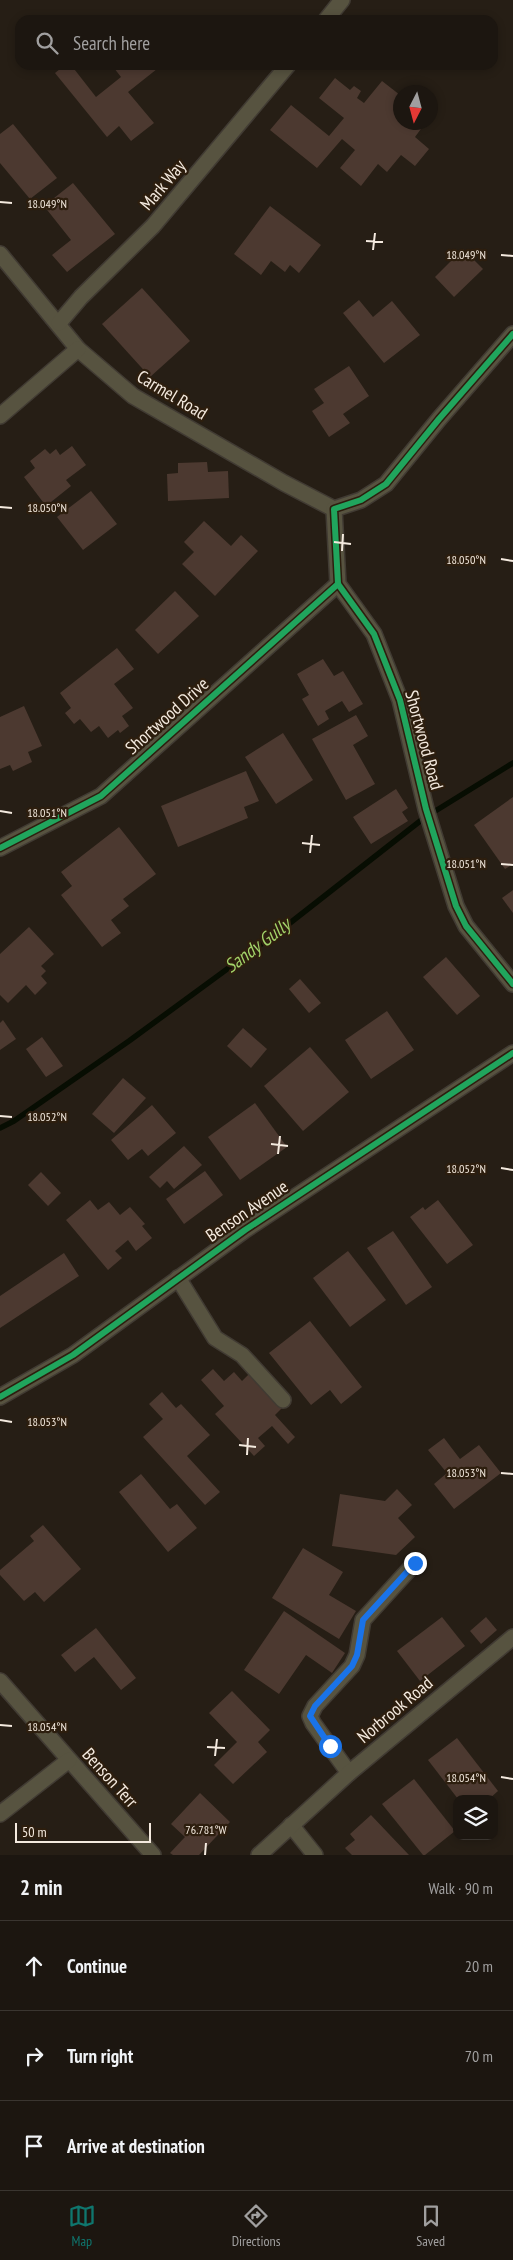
<!DOCTYPE html>
<html lang="en">
<head>
<meta charset="utf-8">
<style>
	body { margin:0; font-family:"PT Sans Narrow",sans-serif; background:#29231e; color:#f1f3f6 }
	.controls { position:absolute; right:15px; bottom:15px; display:grid; overflow:hidden; border-radius:10px; box-shadow:0 2px 8px #0003 }
	.controls button { width:45px; height:45px; display:grid; place-items:center; padding:0; border:0; border-bottom:1px solid #3a3530; background:#1c1610; color:#f1f3f6; font:25px sans-serif }
	.compass { position:absolute; left:393px; top:85px; width:45px; height:45px; border-radius:50%; background:#1c1610; box-shadow:0 2px 8px #0003; rotate:186deg }
	.scale { position:absolute; left:15px; bottom:12px; width:136px; box-sizing:border-box; padding-left:5px; border:2px solid #f4eadf; border-top:0; font-size:14px; line-height:18px; white-space:nowrap; color:#f4eadf; -webkit-text-stroke:4px #2d1e0e; paint-order:stroke }
	.stop { position:absolute; width:15px; height:15px; margin:-11px; border:4px solid #1a73e8; border-radius:50%; background:#fff }
	.stop.end { background:#1a73e8; border-color:#fff; box-shadow:0 1px 5px #0008 }
	.list { margin:0; padding:0; list-style:none }
	h2 { display:flex; justify-content:space-between; align-items:center; height:65px; margin:0; padding:0 20px; font-size:21px }
	h2 small { font-size:16px; font-weight:400; color:#a09f9f }
	.list li { display:grid; grid-template-columns:32px 1fr auto; gap:15px; align-items:center; box-sizing:border-box; height:90px; padding:0 20px; border-top:1px solid #3a3530 }
	.list b { display:block; font-size:19px; white-space:nowrap }
	.list em { font-size:16px; font-style:normal; color:#a09f9f }
	.icon { flex:none; width:28px; height:28px; fill:none; stroke:currentColor; stroke-width:2; stroke-linecap:round; stroke-linejoin:round }
	.map { position:relative; flex:none; width:513px; height:1855px; overflow:hidden }
	.search { position:absolute; background:#1c1610; box-shadow:0 2px 8px #0003; left:15px; right:15px; top:15px; height:55px; display:flex; align-items:center; gap:12px; box-sizing:border-box; padding:0 18px; border-radius:15px; color:#a09f9f; font-size:19px }
	.sheet { height:335px; background:#1c1610 }
	nav { display:flex; justify-content:space-around; align-items:center; box-sizing:border-box; height:70px; border-top:1px solid #3a3530; background:#1c1610; font-size:14px; color:#a09f9f }
	nav a { display:grid; justify-items:center; gap:2px }
	nav .on { color:#0f766e }
	.map>svg:first-child { display:block }
	.lines { fill:none; stroke-linecap:round; stroke-linejoin:round }
	.stream { stroke:#070d02; stroke-width:5.5 }
	.building { fill:#4c3930 }
	.street-casing { stroke:#413b33; stroke-width:18 }
	.street { stroke:#575340; stroke-width:15 }
	.cycleway-casing { stroke:#2d1e0e; stroke-width:9 }
	.cycleway { stroke:#20a55d; stroke-width:6 }
	.route { stroke:#1a73e8; stroke-width:6 }
	.ticks { fill:none; stroke:#f4eadf; stroke-width:2 }
	.labels { text-anchor:middle; stroke-width:4.5; stroke-linejoin:round; paint-order:stroke }
	.street-label { font-size:18px; fill:#f4eadf; stroke:#2d1e0e }
	.water-label { font-size:19px; font-style:italic; fill:#a2d269; stroke:#2d1e0e }
	.ticks-label { font-size:12px; text-anchor:middle; fill:#f4eadf; stroke:#2d1e0e; stroke-width:4.5; stroke-linejoin:round; paint-order:stroke }
</style>
</head>
<body>
<div class="map">
<svg width="513" height="1855" viewBox="0 0 513 1855">
	<rect width="100%" height="100%" fill="#261e15"/>
	<g class="lines">
		<path class="stream" d="M0,1128L14,1121L129,1041L290,923L424,818L513,763"/>
	</g>
	<g class="building">
		<path d="M65,65H71L96,97L121,77L114,68L118,65H162L128,92L154,123L131,141L119,126L107,137L55,73Z"/>
		<path d="M335,78L350,90L354,86L361,91L357,98L364,103L382,81L400,95V122H426L415,137L429,149L415,166L401,155L387,172L378,164L361,186L340,168L355,150L342,139L317,168L270,130L291,105L329,136L344,118L319,98Z"/>
		<path d="M13,124L57,178L30,199L0,163V134Z"/>
		<path d="M73,183L115,234L67,272L52,255L71,240L44,206Z"/>
		<path d="M270,206L321,245L299,273L290,265L285,272L271,261L261,275L234,254Z"/>
		<path d="M463,249L483,269L454,297L435,277Z"/>
		<path d="M142,288L190,341L150,377L102,324Z"/>
		<path d="M359,300L373,317L392,301L420,335L384,363L343,313Z"/>
		<path d="M349,366L369,396L343,414L350,423L329,437L312,411L324,403L314,389Z"/>
		<path d="M72,446L86,465L66,480L71,486L46,506L24,477L35,468L30,461L45,449L50,454L56,449L60,455Z"/>
		<path d="M207,462L208,472L228,471L229,498L168,501L167,474L178,473V463Z"/>
		<path d="M91,491L117,524L83,550L57,517Z"/>
		<path d="M204,521L231,546L241,535L258,551L215,596L182,564L194,552L184,542Z"/>
		<path d="M175,591L199,616L158,654L135,630Z"/>
		<path d="M117,648L134,669L114,684L133,708L122,716L129,726L120,733L118,730L108,738L99,726L91,732L80,719L74,724L65,713L71,708L60,693Z"/>
		<path d="M323,659L334,676L343,671L363,704L349,712L342,701L325,711L329,719L318,726L302,699L309,695L297,674Z"/>
		<path d="M24,706L42,746L28,752L32,762L13,771L10,765L0,769V717Z"/>
		<path d="M356,715L368,736L353,745L375,784L346,800L312,739Z"/>
		<path d="M283,733L313,780L276,804L245,757Z"/>
		<path d="M246,771L259,801L244,807L248,818L178,847L161,806Z"/>
		<path d="M396,789L408,808L402,812L408,821L371,844L353,817Z"/>
		<path d="M513,797V864L505,869L474,825Z"/>
		<path d="M119,827L156,874L123,899L129,906L111,920L121,933L102,947L61,895L72,886L61,872Z"/>
		<path d="M513,890V913L502,898Z"/>
		<path d="M29,927L54,954L41,966L46,971L41,976L47,983L35,995L26,985L8,1003L0,995V954Z"/>
		<path d="M446,957L480,996L457,1015L423,977Z"/>
		<path d="M300,979L321,1003L309,1013L289,989Z"/>
		<path d="M387,1011L414,1050L371,1079L345,1040Z"/>
		<path d="M3,1020L16,1039L0,1050V1023Z"/>
		<path d="M243,1028L267,1049L251,1068L227,1046Z"/>
		<path d="M42,1037L63,1066L46,1077L26,1049Z"/>
		<path d="M310,1047L349,1092L303,1131L264,1086Z"/>
		<path d="M123,1078L146,1098L114,1133L92,1114Z"/>
		<path d="M255,1103L287,1147L240,1180L208,1137Z"/>
		<path d="M152,1105L176,1133L148,1156L142,1149L128,1160L111,1140Z"/>
		<path d="M184,1146L202,1165L174,1189L167,1181L160,1188L149,1177Z"/>
		<path d="M205,1171L223,1195L184,1224L166,1199Z"/>
		<path d="M41,1172L61,1193L48,1206L28,1185Z"/>
		<path d="M90,1200L98,1210L109,1202L120,1215L130,1207L145,1224L142,1226L152,1238L136,1251L128,1240L115,1251L122,1258L108,1270L66,1220Z"/>
		<path d="M438,1200L473,1245L447,1264L410,1217L423,1207L425,1210Z"/>
		<path d="M393,1231L432,1287L406,1305L367,1248Z"/>
		<path d="M348,1251L386,1300L350,1327L313,1278Z"/>
		<path d="M64,1253L79,1276L0,1328V1296Z"/>
		<path d="M310,1321L362,1387L341,1404L330,1390L311,1405L269,1353Z"/>
		<path d="M213,1369L224,1381L234,1372L242,1381L251,1372L283,1407L275,1415L295,1437L288,1444L272,1426L258,1438L265,1446L254,1456L215,1414L224,1406L201,1380Z"/>
		<path d="M162,1392L176,1408L181,1404L210,1435L187,1456L220,1492L205,1505L143,1437L163,1419L149,1404Z"/>
		<path d="M444,1438L460,1459L479,1445L501,1473L454,1509L434,1484L447,1473L428,1450Z"/>
		<path d="M141,1474L170,1509L177,1504L197,1528L168,1552L119,1492Z"/>
		<path d="M397,1489L412,1505L398,1518L415,1537L396,1555L332,1546L340,1494L385,1501Z"/>
		<path d="M43,1525L81,1569L44,1602L35,1592L24,1601L0,1575V1570L34,1541L30,1536Z"/>
		<path d="M303,1548L343,1572L329,1595L356,1611L339,1639L272,1598Z"/>
		<path d="M284,1611L345,1653L332,1673L306,1655L279,1694L244,1670Z"/>
		<path d="M442,1617L465,1646L420,1681L397,1651Z"/>
		<path d="M486,1617L497,1630L481,1644L470,1631Z"/>
		<path d="M96,1628L136,1678L121,1690L94,1657L75,1672L61,1655Z"/>
		<path d="M232,1691L270,1730L258,1742L267,1752L233,1784L214,1765L237,1742L209,1713Z"/>
		<path d="M457,1738L498,1791L489,1799H458L428,1760Z"/>
		<path d="M414,1779L455,1831L425,1855H423L382,1804Z"/>
		<path d="M200,1793L230,1822L199,1855H173L170,1853L185,1837L171,1824Z"/>
		<path d="M371,1815L388,1833L409,1855H352L345,1848L355,1840L350,1834Z"/>
	</g>
	<g class="lines">
		<g class="street-casing">
			<g id="street">
				<path d="M326,20L342,0"/>
				<path d="M0,254L78,349L133,396L284,483L334,509"/>
				<path d="M59,323L81,297L153,226L288,65"/>
				<path d="M513,334L439,419L386,484L361,500L334,509L338,584L374,634L400,700L426,809L456,906L466,926L513,984"/>
				<path d="M0,416L78,349"/>
				<path d="M0,848L101,796L338,584"/>
				<path d="M178,1278L215,1338L242,1355L283,1400"/>
				<path d="M0,1397L73,1355L245,1230L513,1053"/>
				<path d="M0,1681L153,1855"/>
				<path d="M349,1773L313,1723L310,1716L315,1706L352,1666L357,1655L363,1620L415,1563"/>
				<path d="M0,1814L69,1760"/>
				<path d="M291,1825L315,1855"/>
				<path d="M259,1855L349,1773L513,1637"/>
			</g>
		</g>
		<use href="#street" class="street"/>
		<g class="cycleway-casing">
			<g id="cycleway">
				<path d="M513,334L439,419L386,484L361,500L334,509L338,584L374,634L400,700L426,809L456,906L466,926L513,984"/>
				<path d="M0,848L101,796L338,584"/>
				<path d="M0,1397L73,1355L245,1230L513,1053"/>
			</g>
		</g>
		<use href="#cycleway" class="cycleway"/>
	</g>
	<g class="lines">
		<path class="route" d="M330,1746L310,1716L315,1706L352,1666L357,1655L363,1620L415,1563"/>
	</g>
	<path class="ticks" d="M0,202L12,203M366,241L383,242M373,250L375,233M501,255L513,256M0,507L12,508M334,542L351,544M342,551L343,534M501,559L513,561M0,811L12,813M302,843L320,845M310,853L312,835M501,864L513,865M0,1116L12,1117M271,1144L288,1146M278,1154L280,1136M501,1168L513,1170M0,1420L12,1422M239,1445L256,1447M247,1455L248,1438M501,1473L513,1474M0,1725L12,1726M207,1747L225,1748M215,1756L217,1739M501,1777L513,1779M205,1855L206,1843"/>
	<g class="labels">
		<g class="street-label">
			<text transform="translate(163 185) rotate(-50)" y="6">Mark Way</text>
			<text transform="translate(172 395) rotate(31)" y="6">Carmel Road</text>
			<text transform="translate(167 716) rotate(-42)" y="6">Shortwood Drive</text>
			<text transform="translate(424 740) rotate(75)" y="6">Shortwood Road</text>
			<text transform="translate(247 1211) rotate(-34)" y="6">Benson Avenue</text>
			<text transform="translate(395 1710) rotate(-40)" y="6">Norbrook Road</text>
			<text transform="translate(110 1778) rotate(48)" y="6">Benson Terr</text>
		</g>
		<g class="water-label">
			<text transform="translate(257 945) rotate(-37)" y="7">Sandy Gully</text>
		</g>
	</g>
	<g class="ticks-label">
		<text x="47" y="208">18.049°N</text>
		<text x="466" y="259">18.049°N</text>
		<text x="47" y="512">18.050°N</text>
		<text x="466" y="564">18.050°N</text>
		<text x="47" y="817">18.051°N</text>
		<text x="466" y="868">18.051°N</text>
		<text x="47" y="1121">18.052°N</text>
		<text x="466" y="1173">18.052°N</text>
		<text x="47" y="1426">18.053°N</text>
		<text x="466" y="1477">18.053°N</text>
		<text x="47" y="1731">18.054°N</text>
		<text x="466" y="1782">18.054°N</text>
		<text x="206" y="1834">76.781°W</text>
	</g>
</svg>
<div class="controls">
<button><svg class="icon" aria-label="layers" viewBox="0 0 24 24"><path d="M12 4l9 5-9 5-9-5zM3 14l9 5 9-5"/></svg></button>
</div>
<svg class="compass" viewBox="-18 -18 36 36"><path d="M0-13l5 13h-10z" fill="#e53935"/><path d="M0 13l5-13h-10z" fill="#a09f9f"/></svg>
<div class="scale">50 m</div>
<div class="stop" style="left:330px;top:1746px"></div>
<div class="stop end" style="left:415px;top:1563px"></div>
<div class="search"><svg class="icon" aria-label="search" viewBox="0 0 24 24"><circle cx="10" cy="10" r="6"/><path d="M15 15l6 6"/></svg>Search here</div>
</div>
<section class="sheet">
<h2>2 min<small>Walk · 90 m</small></h2>
<ul class="list">
<li><svg class="icon" aria-label="ahead" viewBox="0 0 24 24"><path d="M12 20V5M6 11l6-6 6 6"/></svg><div><b>Continue</b></div><em>20 m</em></li>
<li><svg class="icon" aria-label="right" viewBox="0 0 24 24"><path d="M7 20v-9h11M14 6l5 5-5 5"/></svg><div><b>Turn right</b></div><em>70 m</em></li>
<li><svg class="icon" aria-label="arrive" viewBox="0 0 24 24"><path d="M6 21V4h12l-3 4 3 4H6"/></svg><div><b>Arrive at destination</b></div></li>
</ul>
</section>
<nav>
<a class="on"><svg class="icon" aria-label="map" viewBox="0 0 24 24"><path d="M3 6l6-2 6 2 6-2v14l-6 2-6-2-6 2zM9 4v14M15 6v14"/></svg>Map</a>
<a><svg class="icon" aria-label="directions" viewBox="0 0 24 24"><path d="M12 3l9 9-9 9-9-9zM9 14v-3h6M13 9l2 2-2 2"/></svg>Directions</a>
<a><svg class="icon" aria-label="saved" viewBox="0 0 24 24"><path d="M7 4h10v16l-5-4-5 4z"/></svg>Saved</a>
</nav>
</body>
</html>
